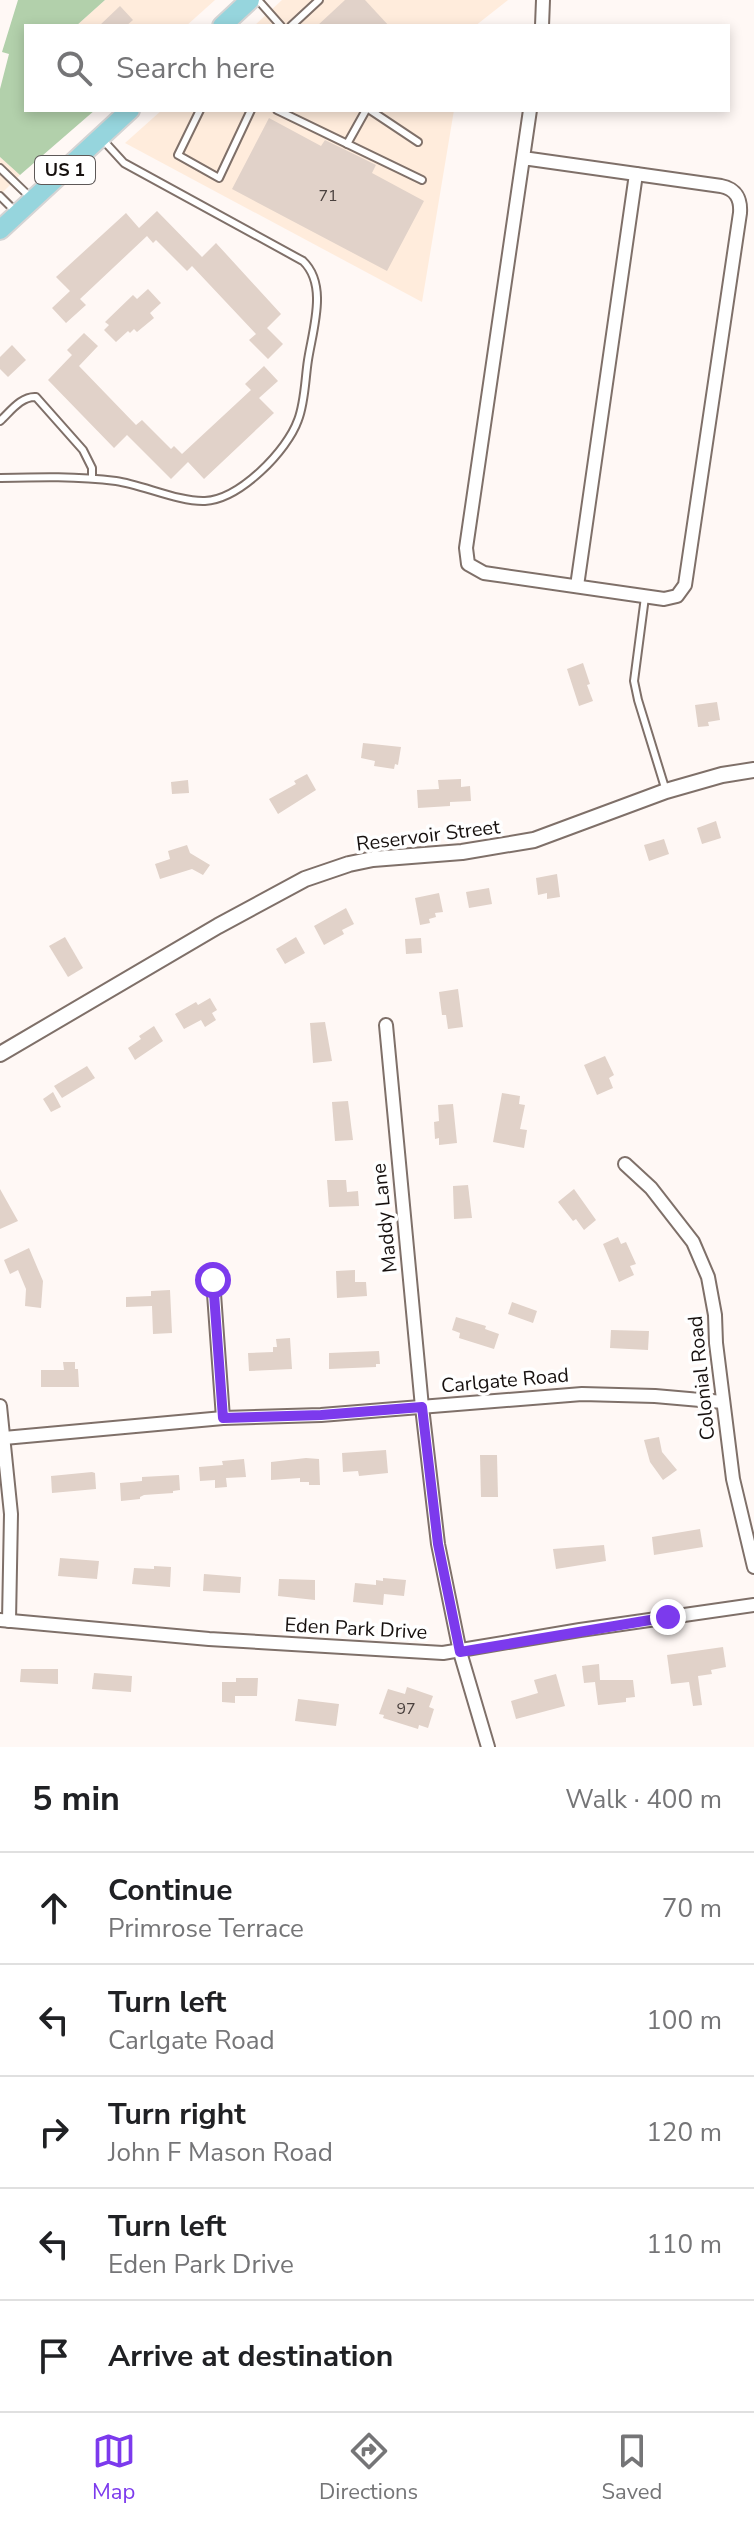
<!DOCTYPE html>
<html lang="en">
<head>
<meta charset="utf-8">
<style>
	body { margin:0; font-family:"Nunito Sans",sans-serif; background:#f2f2f2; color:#202124 }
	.stop { position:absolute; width:24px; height:24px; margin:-18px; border:6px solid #7c3aed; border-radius:50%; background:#fff }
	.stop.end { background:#7c3aed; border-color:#fff; box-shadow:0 2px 8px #0008 }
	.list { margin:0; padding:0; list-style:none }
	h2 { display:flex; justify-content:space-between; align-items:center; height:104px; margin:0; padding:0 32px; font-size:34px }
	h2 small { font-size:26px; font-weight:400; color:#757577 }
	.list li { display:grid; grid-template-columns:52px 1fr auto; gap:24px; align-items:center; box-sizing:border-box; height:112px; padding:0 32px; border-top:2px solid #e0e0e0 }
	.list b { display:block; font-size:30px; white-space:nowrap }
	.list p { margin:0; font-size:26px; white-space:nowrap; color:#757577 }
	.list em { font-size:26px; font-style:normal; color:#757577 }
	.icon { flex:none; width:44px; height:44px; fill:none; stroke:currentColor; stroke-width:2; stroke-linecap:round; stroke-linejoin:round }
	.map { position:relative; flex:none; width:754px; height:1747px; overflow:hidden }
	.search { position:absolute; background:#fff; box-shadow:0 4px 12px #0003; left:24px; right:24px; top:24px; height:88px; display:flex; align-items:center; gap:20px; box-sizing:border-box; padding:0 28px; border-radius:0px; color:#757577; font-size:30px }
	.sheet { height:664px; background:#fff }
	nav { display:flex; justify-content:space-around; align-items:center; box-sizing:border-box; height:112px; border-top:2px solid #e0e0e0; background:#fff; font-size:22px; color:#757577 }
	nav a { display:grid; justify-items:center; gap:4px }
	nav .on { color:#7c3aed }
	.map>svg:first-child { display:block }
	.commercial { fill:#ffecdc }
	.green { fill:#b2d0ab }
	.building { fill:#e1d2c9 }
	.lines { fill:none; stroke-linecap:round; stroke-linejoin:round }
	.service-casing { stroke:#7f7069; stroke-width:10 }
	.minor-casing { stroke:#7f7069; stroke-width:16 }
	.tertiary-casing { stroke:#7f7069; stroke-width:18 }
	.primary-casing { stroke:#d5d4d4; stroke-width:22 }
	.service { stroke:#fff; stroke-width:6 }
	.minor { stroke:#fff; stroke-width:12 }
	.tertiary { stroke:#fff; stroke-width:14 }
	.primary { stroke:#96d5dd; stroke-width:18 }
	.route { stroke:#7c3aed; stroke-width:10 }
	.labels { text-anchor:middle; stroke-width:7; stroke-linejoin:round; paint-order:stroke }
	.number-label { font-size:16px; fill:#4a413e }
	.shield { fill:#fff; stroke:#5d5857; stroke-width:2 }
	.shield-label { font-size:18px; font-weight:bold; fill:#17110f }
	.street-label { font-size:20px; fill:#17110f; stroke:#fff }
</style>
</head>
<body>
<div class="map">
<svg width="754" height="1747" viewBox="0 0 754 1747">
	<rect width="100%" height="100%" fill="#fff8f5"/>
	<g class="commercial">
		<path d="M105,0H215L186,26H76Z"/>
		<path d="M282,0H508L475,26H254Z"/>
		<path d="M162,110H454L422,302L125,143Z"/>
		<path d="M0,157L20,175L0,195Z"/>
	</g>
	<path class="green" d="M18,0H105L76,26H26V110H95L20,175L0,157V89L9,54L2,52Z"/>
	<g class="building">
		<path d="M345,0H365L389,26H317Z"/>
		<path d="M120,6L133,20L126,26H99Z"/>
		<path d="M269,118L321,146L325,140L360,157L376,165L372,173L424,201L387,271L232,189Z"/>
		<path d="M157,211L202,257L216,243L281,314L267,328L283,344L268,359L249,340L256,334L192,266L187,271L156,240L153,243L147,236L80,299L86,305L66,323L52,308L70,291L56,277L126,213L139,228Z"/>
		<path d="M148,289L161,303L150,313L154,318L137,332L134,329L130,333L128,331L116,342L104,330L109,325L105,322L133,295L137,299Z"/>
		<path d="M84,333L98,346L79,366L136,425L142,420L171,449L174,446L182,454L251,390L245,384L264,366L278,381L259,398L274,413L204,479L188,462L171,479L127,435L114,448L48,380L72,355L67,350Z"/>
		<path d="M12,345L26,360L8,377L0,369V357Z"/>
		<path d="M583,663L590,684L587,685L593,701L579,706L567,669Z"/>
		<path d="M717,702L720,720L708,722L709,726L698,727L695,705Z"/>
		<path d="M363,743L401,747L398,765L395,764L394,769L374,766L375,761L361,758Z"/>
		<path d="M307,774L316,790L278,814L269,799L296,784L294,781Z"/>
		<path d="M461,779V787L470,786L471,801L450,802V806L418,808L417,790L439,789L438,780Z"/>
		<path d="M188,780L189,793L172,794L171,782Z"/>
		<path d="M716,821L721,838L702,844L697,828Z"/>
		<path d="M664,839L669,854L649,861L644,845Z"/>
		<path d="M187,845L190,853L210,865L203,875L192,869L160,879L155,864L170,859L168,851Z"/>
		<path d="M557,874L560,897L547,899V893L538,895L536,878Z"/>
		<path d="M489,888L492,904L469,908L466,892Z"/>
		<path d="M439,893L443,912L435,913L436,917L429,919L430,923L420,925L415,898Z"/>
		<path d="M346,908L354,924L342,930L344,934L324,945L314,926Z"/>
		<path d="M65,937L83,968L68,977L49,946Z"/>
		<path d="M296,937L305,953L285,964L276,949Z"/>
		<path d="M421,938L422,953L406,954L405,939Z"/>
		<path d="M458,989L463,1027L448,1029L446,1015H442L439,992Z"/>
		<path d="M210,998L217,1010L212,1013L216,1020L205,1027L201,1020L184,1029L175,1014L196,1002L198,1005Z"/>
		<path d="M325,1022L332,1061L313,1063L310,1023Z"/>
		<path d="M154,1026L163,1041L135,1060L128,1048L141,1039L139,1036Z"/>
		<path d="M605,1056L614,1075L609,1078L613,1088L597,1095L584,1065Z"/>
		<path d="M87,1066L95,1078L62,1098L54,1086Z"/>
		<path d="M53,1092L61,1107L51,1112L43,1099Z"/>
		<path d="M502,1093L520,1096L519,1104L525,1105L520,1129L527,1130L524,1148L493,1142Z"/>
		<path d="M348,1101L353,1140L335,1141L332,1102Z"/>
		<path d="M453,1104L457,1143L439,1145V1138L435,1139L434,1122L439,1121L438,1105Z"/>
		<path d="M327,1180H346L347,1192L358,1191L359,1206L329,1207Z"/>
		<path d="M468,1185L472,1218L454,1219L453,1186Z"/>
		<path d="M0,1189L18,1221L0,1229Z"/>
		<path d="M574,1189L596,1220L584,1230L576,1219L573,1221L558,1202Z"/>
		<path d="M618,1237L621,1244L626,1242L636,1264L630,1266L634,1275L619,1282L603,1244Z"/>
		<path d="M29,1248L43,1281L41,1308L25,1306L26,1289L18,1270L10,1274L4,1260Z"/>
		<path d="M355,1270V1282H366L367,1296L337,1298L336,1271Z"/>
		<path d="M170,1290L172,1333L153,1334L152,1306L126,1307V1297L151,1296V1291Z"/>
		<path d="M512,1302L537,1311L533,1323L508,1314Z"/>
		<path d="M456,1317L486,1326L485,1329L499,1334L494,1349L459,1338L460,1333L452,1330Z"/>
		<path d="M611,1330L649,1331L648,1350L610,1348Z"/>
		<path d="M290,1338L292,1369L249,1371L248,1353L273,1352V1347H277L276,1339Z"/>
		<path d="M379,1351L380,1364H376V1367L329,1369V1353Z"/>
		<path d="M63,1362H75V1369H78L79,1387H41V1370H64Z"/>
		<path d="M659,1437L662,1452L677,1470L663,1480L650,1462L644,1440Z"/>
		<path d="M386,1450L388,1473L359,1476L358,1471L343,1472L342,1453Z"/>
		<path d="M480,1455H497L498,1497H481Z"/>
		<path d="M306,1458L319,1459L320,1485H309V1482H300V1478L271,1480V1462Z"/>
		<path d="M244,1459L246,1477L226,1478L227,1487L215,1488V1480L200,1481L199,1467L223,1465L222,1461Z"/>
		<path d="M92,1472L95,1473L96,1489L52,1493L51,1476Z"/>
		<path d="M179,1475L180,1490L173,1491V1493L144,1495L140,1497V1499L121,1501L120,1483L142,1481V1477Z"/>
		<path d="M700,1529L703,1547L654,1555L652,1537Z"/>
		<path d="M604,1545L606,1561L556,1569L553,1549Z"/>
		<path d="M60,1558L99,1561L97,1579L58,1576Z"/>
		<path d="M154,1566L171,1567L170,1587L132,1584L134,1568L154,1569Z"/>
		<path d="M204,1574L241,1577L240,1593L203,1591Z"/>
		<path d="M383,1578L406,1580L404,1596L384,1594L383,1605L353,1602L355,1583L376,1585V1580L383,1581Z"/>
		<path d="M279,1579L315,1580V1600L278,1596Z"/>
		<path d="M723,1647L726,1667L711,1670L712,1674L698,1676L702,1705L693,1706L689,1682L671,1684L667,1655Z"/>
		<path d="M599,1664L600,1680H633L635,1697L626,1698V1702L598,1705L595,1682L584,1683L582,1666Z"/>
		<path d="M21,1669H58V1684L20,1682Z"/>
		<path d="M94,1673L132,1676L131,1692L92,1689Z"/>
		<path d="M556,1674L565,1706L516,1719L511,1701L538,1693L534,1680Z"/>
		<path d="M236,1678H258L257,1696H235V1703L222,1702V1682H236Z"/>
		<path d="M407,1687L433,1696L429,1707L434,1709L428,1728L419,1725L418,1729L383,1718L384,1715L379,1714L388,1689L405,1694Z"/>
		<path d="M298,1699L339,1704L336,1726L295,1721Z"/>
	</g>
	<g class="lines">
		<g class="service-casing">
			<g id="service">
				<path d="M258,0L281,26"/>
				<path d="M291,26L319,0"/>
				<path d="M200,110L178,155L219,178L251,110"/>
				<path d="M277,110L422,180"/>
				<path d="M370,110L418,142"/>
				<path d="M347,144L366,110"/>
				<path d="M0,168L30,197"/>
				<path d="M0,196L17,213"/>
				<path d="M0,421C10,412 21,396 36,397L83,450L92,468V478"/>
				<path d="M0,478C39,477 77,476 116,481C143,485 179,502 205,501C240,499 287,451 298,420C305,402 305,379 308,360C313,328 328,285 303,261L124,163L103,140"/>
				<path d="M645,597L634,681L638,700L666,791"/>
			</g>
		</g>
		<g class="minor-casing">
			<g id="minor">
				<path d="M542,26L543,0"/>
				<path d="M523,158L721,186C736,189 741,199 740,213L685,585L677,596L664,599L484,573L468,564L466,548L530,110"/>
				<path d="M577,586L636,174"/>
				<path d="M386,1025L422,1407L438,1544L460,1652L488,1747"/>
				<path d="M625,1164L651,1188L693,1242L708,1277L715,1315L716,1343L733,1479L754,1567"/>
				<path d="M213,1280L223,1418"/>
				<path d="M0,1406L11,1514L9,1621"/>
				<path d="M4,1438L223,1418L321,1415L582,1394L655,1396L723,1402"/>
				<path d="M0,1620L209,1639L443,1653L580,1630L754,1605"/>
			</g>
		</g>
		<g class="tertiary-casing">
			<path id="tertiary" d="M0,1054L218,926L305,879L349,864L373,859L462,852L534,840L666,791L722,775L754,770"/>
		</g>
		<g class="primary-casing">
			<g id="primary">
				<path d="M222,26L250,0"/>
				<path d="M0,230L130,110"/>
			</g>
		</g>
		<use href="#service" class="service"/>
		<use href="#minor" class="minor"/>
		<use href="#tertiary" class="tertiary"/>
		<use href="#primary" class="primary"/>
	</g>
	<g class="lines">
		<path class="route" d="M213,1280L223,1418L321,1415L422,1407L438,1544L460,1652L668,1617"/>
	</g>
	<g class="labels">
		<g class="number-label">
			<text x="328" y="201">71</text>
			<text x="406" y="1714">97</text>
		</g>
		<rect class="shield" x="35" y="156" width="60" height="28" rx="6"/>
		<g class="shield-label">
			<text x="65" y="176">US 1</text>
		</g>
		<g class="street-label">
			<text transform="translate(428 835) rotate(-7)" y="7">Reservoir Street</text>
			<text transform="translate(384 1218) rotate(-96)" y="7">Maddy Lane</text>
			<text transform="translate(701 1378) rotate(-96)" y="7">Colonial Road</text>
			<text transform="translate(505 1380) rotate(-5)" y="7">Carlgate Road</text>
			<text transform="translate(356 1628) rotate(3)" y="7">Eden Park Drive</text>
		</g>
	</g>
</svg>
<div class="stop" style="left:213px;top:1280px"></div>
<div class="stop end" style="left:668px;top:1617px"></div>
<div class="search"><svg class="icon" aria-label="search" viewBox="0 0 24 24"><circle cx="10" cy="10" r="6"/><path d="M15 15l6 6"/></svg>Search here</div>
</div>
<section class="sheet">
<h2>5 min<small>Walk · 400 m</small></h2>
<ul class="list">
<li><svg class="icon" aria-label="ahead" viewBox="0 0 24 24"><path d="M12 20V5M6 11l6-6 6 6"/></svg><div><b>Continue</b><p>Primrose Terrace</p></div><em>70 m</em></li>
<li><svg class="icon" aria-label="left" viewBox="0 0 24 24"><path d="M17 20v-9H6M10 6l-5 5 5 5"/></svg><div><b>Turn left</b><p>Carlgate Road</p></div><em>100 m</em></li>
<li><svg class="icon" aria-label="right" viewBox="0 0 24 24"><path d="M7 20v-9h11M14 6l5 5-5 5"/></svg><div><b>Turn right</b><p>John F Mason Road</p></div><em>120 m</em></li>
<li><svg class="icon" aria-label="left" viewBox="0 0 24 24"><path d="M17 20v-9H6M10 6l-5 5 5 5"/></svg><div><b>Turn left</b><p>Eden Park Drive</p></div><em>110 m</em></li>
<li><svg class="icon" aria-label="arrive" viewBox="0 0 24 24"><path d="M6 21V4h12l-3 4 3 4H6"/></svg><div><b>Arrive at destination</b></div></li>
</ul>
</section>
<nav>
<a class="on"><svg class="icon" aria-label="map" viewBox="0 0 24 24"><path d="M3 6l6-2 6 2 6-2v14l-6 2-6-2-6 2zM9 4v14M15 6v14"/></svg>Map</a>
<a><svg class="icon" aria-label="directions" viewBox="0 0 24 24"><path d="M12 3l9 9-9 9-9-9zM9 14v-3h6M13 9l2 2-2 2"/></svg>Directions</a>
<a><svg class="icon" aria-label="saved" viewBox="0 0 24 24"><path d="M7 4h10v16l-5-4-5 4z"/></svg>Saved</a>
</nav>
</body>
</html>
